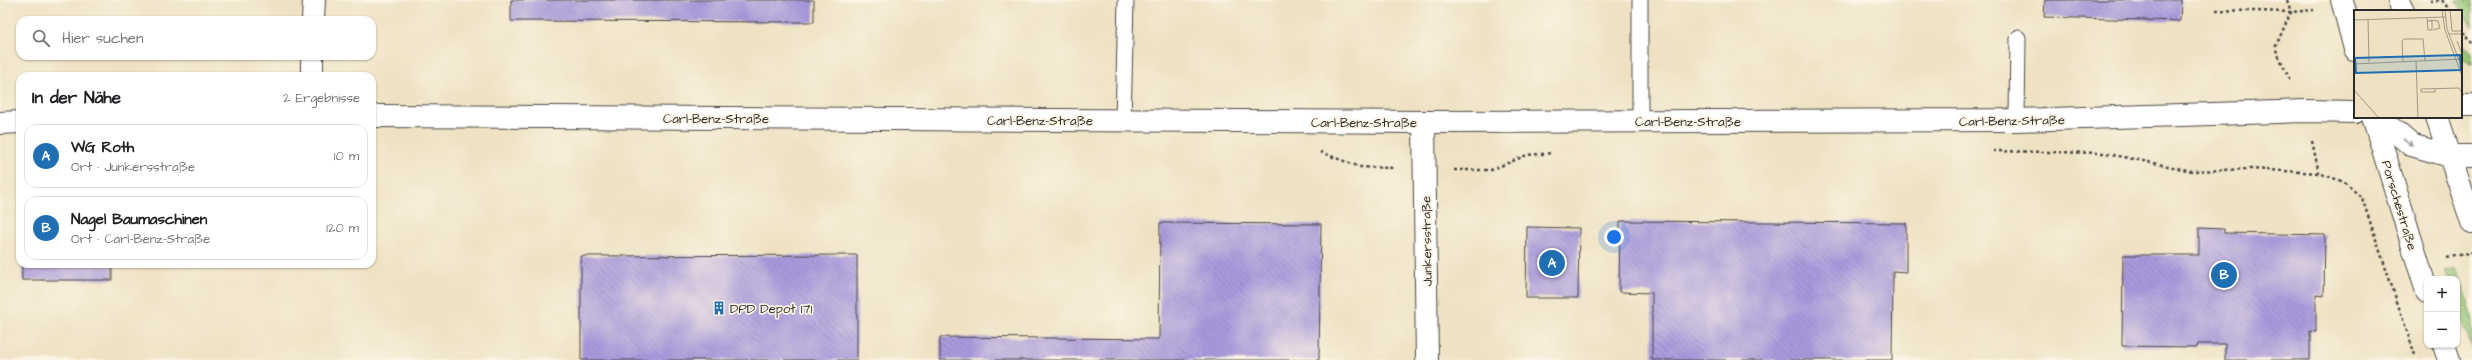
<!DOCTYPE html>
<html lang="de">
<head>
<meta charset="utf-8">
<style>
	body { margin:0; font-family:"Architects Daughter",sans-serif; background:#f6f6f6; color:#202124 }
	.controls { position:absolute; right:12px; bottom:12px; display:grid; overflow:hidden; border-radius:8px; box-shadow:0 1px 3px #0004 }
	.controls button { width:36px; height:36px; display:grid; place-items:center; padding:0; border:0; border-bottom:1px solid #e0e0e0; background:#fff; color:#202124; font:20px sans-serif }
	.you { position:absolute; left:1614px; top:237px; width:14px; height:14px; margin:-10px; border:3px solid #fff; border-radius:50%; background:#1a73e8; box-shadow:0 0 0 6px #1a73e833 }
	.badge { display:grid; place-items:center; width:26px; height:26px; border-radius:50%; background:#1f6fb2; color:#fff; font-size:13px; font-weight:700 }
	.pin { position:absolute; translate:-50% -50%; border:2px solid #fff; box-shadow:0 1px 4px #0006 }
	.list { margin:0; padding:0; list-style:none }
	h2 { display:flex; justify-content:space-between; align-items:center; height:52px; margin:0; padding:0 16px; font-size:17px }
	h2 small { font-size:13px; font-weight:400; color:#757577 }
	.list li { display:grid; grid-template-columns:26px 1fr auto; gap:12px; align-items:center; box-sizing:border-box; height:64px; margin:0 8px 8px; padding:0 8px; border:1px solid #e0e0e0; border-radius:12px }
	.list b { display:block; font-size:15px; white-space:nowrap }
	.list p { margin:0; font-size:13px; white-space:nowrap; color:#757577 }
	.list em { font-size:13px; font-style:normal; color:#757577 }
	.icon { flex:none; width:22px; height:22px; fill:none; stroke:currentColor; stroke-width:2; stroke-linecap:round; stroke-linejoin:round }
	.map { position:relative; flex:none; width:2472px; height:360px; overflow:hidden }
	.search { position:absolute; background:#fff; box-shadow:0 1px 3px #0004; left:16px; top:16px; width:360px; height:44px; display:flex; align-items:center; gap:10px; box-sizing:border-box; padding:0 14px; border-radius:12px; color:#757577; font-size:15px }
	.panel { position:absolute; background:#fff; box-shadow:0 1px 3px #0004; left:16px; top:72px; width:360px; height:196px; border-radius:12px }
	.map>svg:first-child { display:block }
	.grass { fill:url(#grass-dots); stroke:#607850 }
	.building { fill:url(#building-back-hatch) }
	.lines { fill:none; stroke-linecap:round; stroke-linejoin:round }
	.service-casing { stroke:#484642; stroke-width:17 }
	.minor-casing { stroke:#484642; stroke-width:24 }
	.path { stroke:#484642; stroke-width:2.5; stroke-dasharray:3 3; stroke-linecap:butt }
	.service { stroke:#fff; stroke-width:15 }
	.minor { stroke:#fff; stroke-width:22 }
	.oneway { fill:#a0a0a0 }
	.labels { text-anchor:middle; stroke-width:3.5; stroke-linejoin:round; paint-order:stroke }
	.street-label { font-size:13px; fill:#2b2b2b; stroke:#fcf5e5 }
	.poi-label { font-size:13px; fill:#2b2b2b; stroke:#fcf5e5; text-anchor:start }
	.inset-road { fill:none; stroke:#a09986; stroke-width:1 }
	.view { fill:#1f6fb2; fill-opacity:0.15; stroke:#1f6fb2; stroke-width:2 }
	.inset-edge { fill:none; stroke:#2b2b2b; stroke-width:2 }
</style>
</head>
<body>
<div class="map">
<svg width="2472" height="360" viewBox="0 0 2472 360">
	<defs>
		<pattern id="grass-dots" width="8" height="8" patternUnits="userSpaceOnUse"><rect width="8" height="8" fill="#95c676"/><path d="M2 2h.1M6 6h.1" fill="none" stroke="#7aa161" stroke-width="1.8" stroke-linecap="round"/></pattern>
		<pattern id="building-back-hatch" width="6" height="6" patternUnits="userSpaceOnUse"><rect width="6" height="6" fill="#a99add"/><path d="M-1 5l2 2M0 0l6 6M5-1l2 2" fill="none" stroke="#8a7eb3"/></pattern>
	</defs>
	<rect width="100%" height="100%" fill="#fcf5e5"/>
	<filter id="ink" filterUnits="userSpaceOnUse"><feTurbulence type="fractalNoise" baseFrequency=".025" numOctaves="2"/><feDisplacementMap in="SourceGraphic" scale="8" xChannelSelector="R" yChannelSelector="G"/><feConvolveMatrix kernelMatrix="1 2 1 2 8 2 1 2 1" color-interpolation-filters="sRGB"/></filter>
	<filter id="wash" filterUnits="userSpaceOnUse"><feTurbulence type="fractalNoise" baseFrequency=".012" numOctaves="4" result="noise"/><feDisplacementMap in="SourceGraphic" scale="16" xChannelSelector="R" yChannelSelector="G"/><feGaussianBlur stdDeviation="0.9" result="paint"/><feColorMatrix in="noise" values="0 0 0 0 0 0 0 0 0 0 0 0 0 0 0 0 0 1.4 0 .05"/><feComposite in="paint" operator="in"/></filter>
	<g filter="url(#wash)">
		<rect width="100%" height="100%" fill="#eee2c3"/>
		<g class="grass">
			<path d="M2457,0H2472V27L2458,3Z"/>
			<path d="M2461,43L2472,52V65L2461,58Z"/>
			<path d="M2456,268L2472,315V349L2457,305V279H2448L2445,271Z"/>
		</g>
		<g id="blocks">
			<g class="building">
				<path d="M511,0H814V22L511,21Z"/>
				<path d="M2045,0H2181L2180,21L2044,17Z"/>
				<path d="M1620,221L1906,223V272L1893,271L1892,360H1652V293L1619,292Z"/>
				<path d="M1160,223L1321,224L1319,360H940V337L1159,339Z"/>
				<path d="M1527,227L1579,228L1578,298H1526Z"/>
				<path d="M2199,228L2224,229V233L2325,235L2324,296L2316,295V332L2310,331V360H2225V344H2198L2197,347L2122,346L2123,255H2199Z"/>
				<path d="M857,255V360H581V256Z"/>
				<rect x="22" y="264" width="90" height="16"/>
			</g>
		</g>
	</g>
	<g filter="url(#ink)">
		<use href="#blocks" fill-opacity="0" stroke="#484642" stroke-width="1"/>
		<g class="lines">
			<g class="service-casing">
				<g id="service">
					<path d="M2017,120L2018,38"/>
					<path d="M1123,121L1126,0"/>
					<path d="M1640,121V0"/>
				</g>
			</g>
			<g class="minor-casing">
				<g id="minor">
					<path d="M2342,0L2355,49"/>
					<path d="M2399,0L2403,11"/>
					<path d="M313,20L314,0"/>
					<path d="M312,76V56"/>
					<path d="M2461,105H2472"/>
					<path d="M372,116L1424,122L2017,120L2306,111L2355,112"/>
					<path d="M2373,117L2427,292"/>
					<path d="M2378,117L2411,145L2450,156H2472"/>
					<path d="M2437,117L2472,222"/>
					<path d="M1424,122L1427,360"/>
					<path d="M0,123L20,122"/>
					<path d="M2444,345L2449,360"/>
				</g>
			</g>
			<g class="path">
				<path d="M2287,0L2291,12L2275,48L2291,82"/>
				<path d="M2442,0L2450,11"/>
				<path d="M2430,1L2442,0"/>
				<path d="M2216,10L2291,12L2314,10"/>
				<path d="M2461,26L2466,37L2472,43"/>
				<path d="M2312,141L2319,173L2344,182L2362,198L2415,355"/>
				<path d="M1993,151L2104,153L2192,171L2251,169L2319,173"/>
				<path d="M1320,152L1360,167L1395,168"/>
				<path d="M1454,170H1491L1527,155L1552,153"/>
				<path d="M2447,258L2472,252"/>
			</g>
			<use href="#service" class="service"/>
			<use href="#minor" class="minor"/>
		</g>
		<defs><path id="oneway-solid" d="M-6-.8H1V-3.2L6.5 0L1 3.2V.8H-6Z"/></defs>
		<use class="oneway" href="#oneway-solid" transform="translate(2408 142) rotate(35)"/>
	</g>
	<defs>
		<g id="building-bare" transform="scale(1.08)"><path d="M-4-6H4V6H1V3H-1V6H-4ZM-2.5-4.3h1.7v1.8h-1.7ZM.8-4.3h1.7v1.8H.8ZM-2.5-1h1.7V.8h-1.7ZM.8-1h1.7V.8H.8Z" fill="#1f6fb2" stroke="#fcf5e5" stroke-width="2.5" paint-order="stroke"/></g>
	</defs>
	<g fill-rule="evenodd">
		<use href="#building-bare" x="719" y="308"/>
	</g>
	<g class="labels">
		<g class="street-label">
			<text x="716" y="123">Carl-Benz-Straße</text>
			<text x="1040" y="125">Carl-Benz-Straße</text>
			<text transform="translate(2012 120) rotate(-1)" y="5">Carl-Benz-Straße</text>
			<text x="1688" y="126">Carl-Benz-Straße</text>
			<text x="1364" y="127">Carl-Benz-Straße</text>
			<text transform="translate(2400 205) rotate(73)" y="5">Porschestraße</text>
			<text transform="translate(1426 241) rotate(-91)" y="5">Junkersstraße</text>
		</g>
		<g class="poi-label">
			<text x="730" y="313">DPD Depot 171</text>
		</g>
	</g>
	<g transform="translate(2354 10)">
		<rect width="108" height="108" fill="#eee2c3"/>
		<path class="inset-road" d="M88,0L91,20L108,66M91,0L93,19L108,58M96,0L98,21H108M73,8L74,20H78V11H73M14,9L15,52M0,10L91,7M76,10L84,11L86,18L79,20M95,24H108M103,31L108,44M62,51L64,108M49,52L48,31L50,29H69L71,51M0,54L108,49M81,79V82H67V79L105,78L108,83M0,80L25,108"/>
		<path class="view" d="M106,45L107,60L2,63L1,48Z"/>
		<rect width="108" height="108" class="inset-edge"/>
	</g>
</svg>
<div class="controls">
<button>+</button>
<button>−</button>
</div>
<div class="you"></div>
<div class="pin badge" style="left:1552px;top:263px">A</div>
<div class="pin badge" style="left:2224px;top:275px">B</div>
<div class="search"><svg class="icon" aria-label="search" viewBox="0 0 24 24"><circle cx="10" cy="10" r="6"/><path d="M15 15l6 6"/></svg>Hier suchen</div>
<section class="panel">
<h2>In der Nähe<small>2 Ergebnisse</small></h2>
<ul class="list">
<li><span class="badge">A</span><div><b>WG Roth</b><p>Ort · Junkersstraße</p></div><em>10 m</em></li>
<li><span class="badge">B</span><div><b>Nagel Baumaschinen</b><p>Ort · Carl-Benz-Straße</p></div><em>120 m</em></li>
</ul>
</section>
</div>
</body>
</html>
